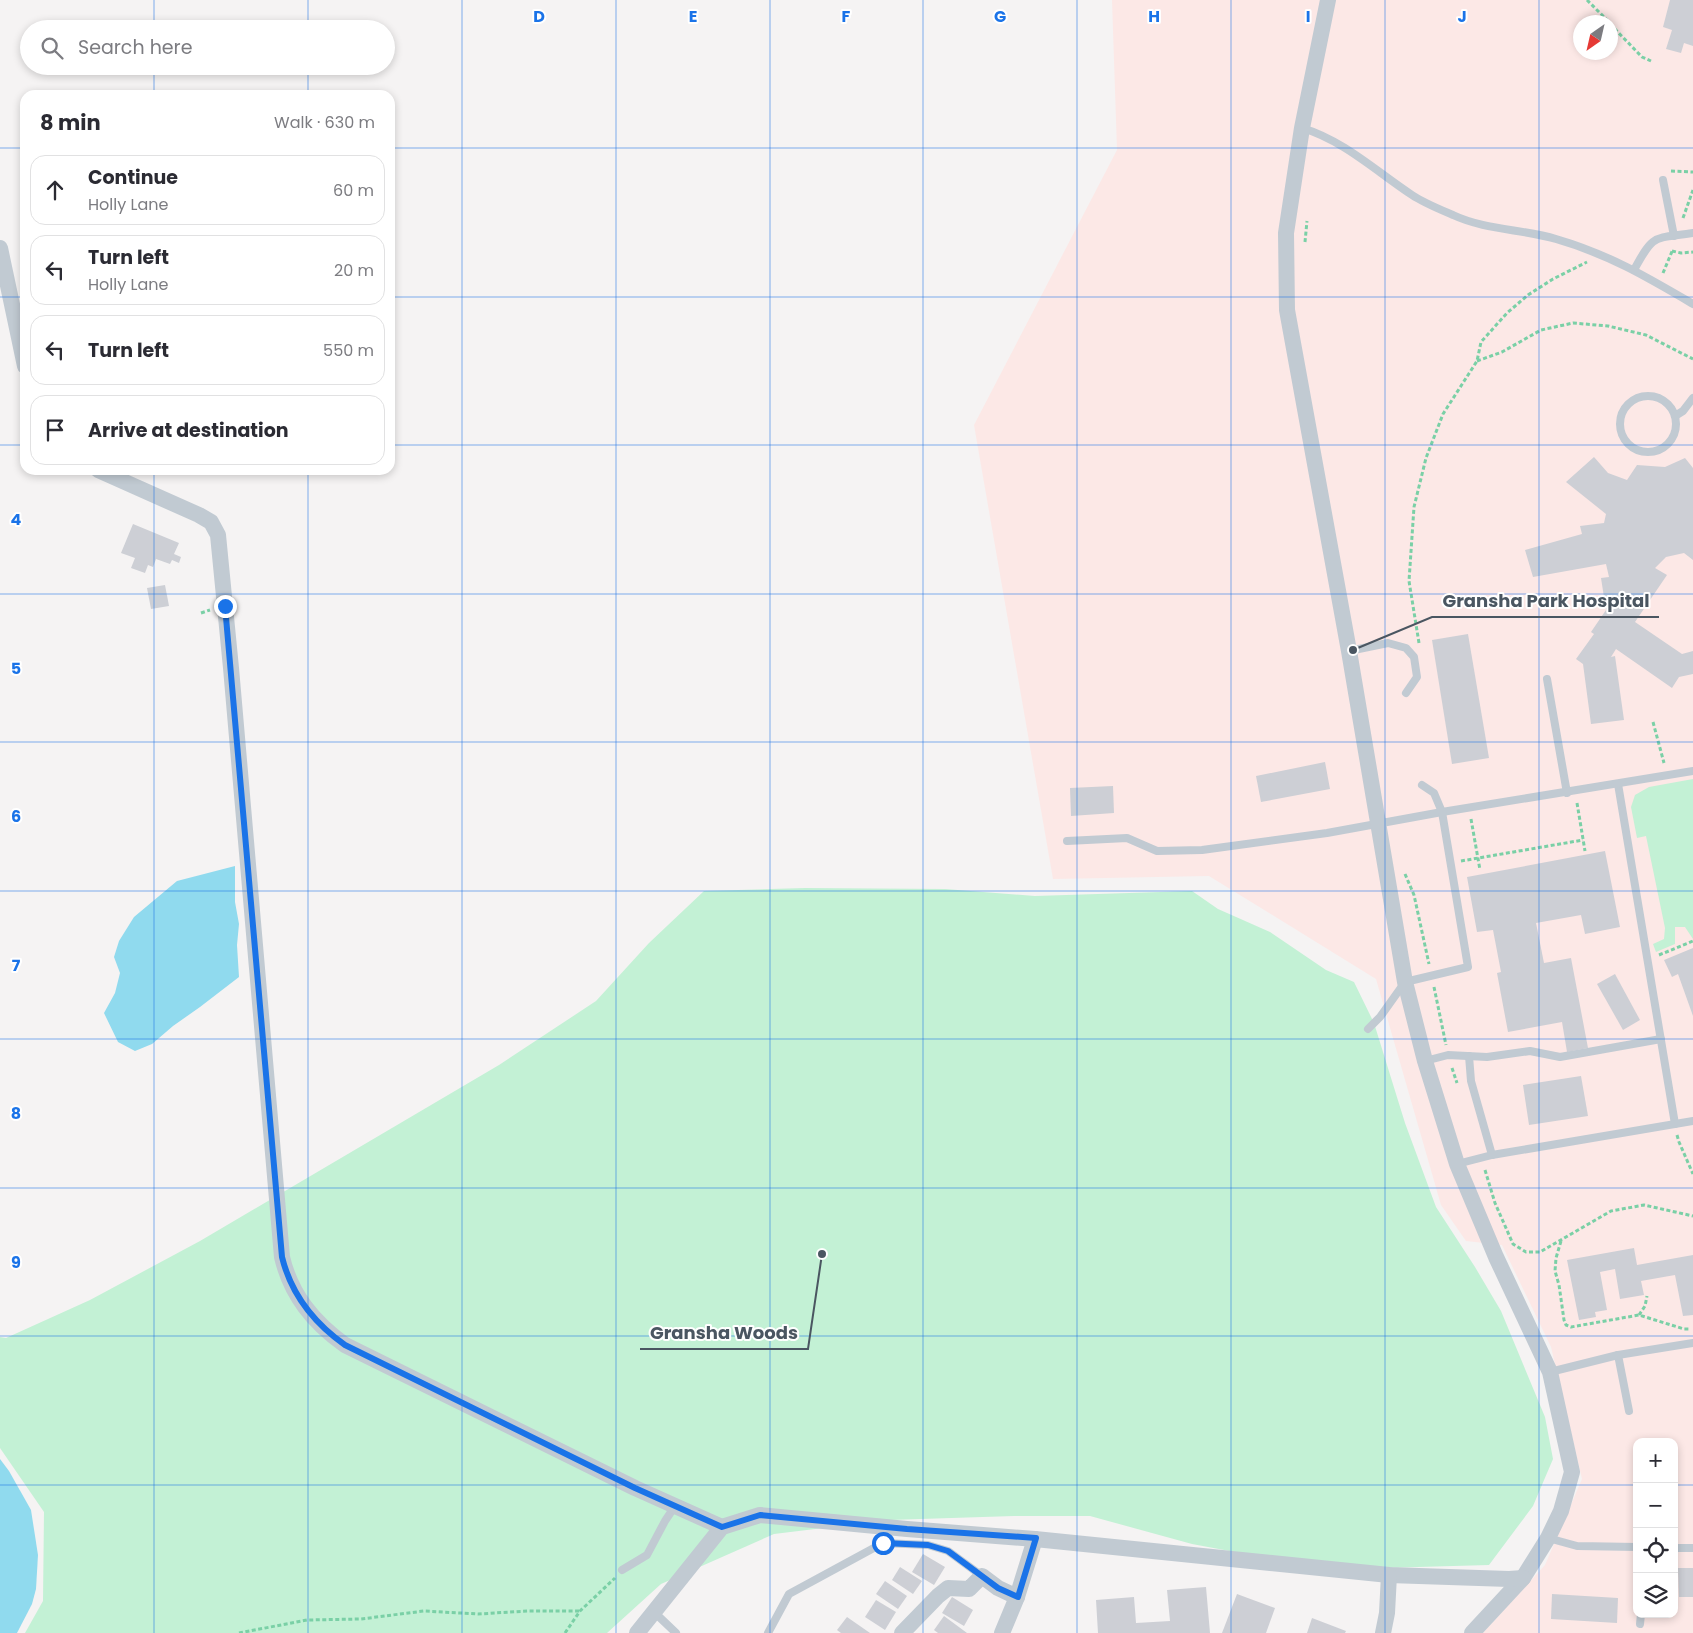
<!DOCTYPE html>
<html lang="en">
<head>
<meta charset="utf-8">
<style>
	body { margin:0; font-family:Poppins,sans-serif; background:#f2f2f3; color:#2b2b33 }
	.controls { position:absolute; right:15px; bottom:15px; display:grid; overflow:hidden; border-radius:10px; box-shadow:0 2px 8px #0003 }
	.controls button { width:45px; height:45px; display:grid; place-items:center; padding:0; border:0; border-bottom:1px solid #e1e1e2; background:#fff; color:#2b2b33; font:25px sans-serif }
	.compass { position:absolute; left:1573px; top:15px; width:45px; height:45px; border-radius:50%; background:#fff; box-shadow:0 2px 8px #0003; rotate:214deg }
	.stop { position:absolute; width:15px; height:15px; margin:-11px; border:4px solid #1a73e8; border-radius:50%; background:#fff }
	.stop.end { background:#1a73e8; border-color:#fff; box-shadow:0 1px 5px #0008 }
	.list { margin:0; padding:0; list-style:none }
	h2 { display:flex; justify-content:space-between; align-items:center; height:65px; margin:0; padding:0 20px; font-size:21px }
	h2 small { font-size:16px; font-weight:400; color:#7c7c81 }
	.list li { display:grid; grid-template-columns:32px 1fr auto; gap:15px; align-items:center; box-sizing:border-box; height:70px; margin:0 10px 10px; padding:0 10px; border:1px solid #e1e1e2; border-radius:15px }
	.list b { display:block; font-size:19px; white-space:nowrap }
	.list p { margin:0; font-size:16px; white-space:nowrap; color:#7c7c81 }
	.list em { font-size:16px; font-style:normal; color:#7c7c81 }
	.icon { flex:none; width:28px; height:28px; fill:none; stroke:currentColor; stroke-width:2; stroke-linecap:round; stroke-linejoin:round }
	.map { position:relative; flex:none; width:1693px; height:1633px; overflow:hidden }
	.search { position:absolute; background:#fff; box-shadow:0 2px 8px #0003; left:20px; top:20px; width:375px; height:55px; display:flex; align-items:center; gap:12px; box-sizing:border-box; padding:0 18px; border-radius:28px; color:#7c7c81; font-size:19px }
	.panel { position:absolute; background:#fff; box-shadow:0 2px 8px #0003; left:20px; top:90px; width:375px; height:385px; border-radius:15px }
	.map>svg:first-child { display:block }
	.medical { fill:#fce8e6; fill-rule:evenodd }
	.green { fill:#c3f1d5 }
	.water { fill:#90daee }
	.building { fill:#cdcfd5 }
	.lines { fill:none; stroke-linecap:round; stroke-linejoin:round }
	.path { stroke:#7ad0a6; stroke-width:3; stroke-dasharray:4 2.5; stroke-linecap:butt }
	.lane { stroke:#c1cad2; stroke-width:8 }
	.street { stroke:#c1cad2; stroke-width:16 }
	.route { stroke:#1a73e8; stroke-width:6 }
	.grid { fill:none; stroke:#1a73e8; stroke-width:1; stroke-opacity:0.55 }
	.grid-label { font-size:16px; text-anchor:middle; font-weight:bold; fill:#1a73e8; stroke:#fff; stroke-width:4; stroke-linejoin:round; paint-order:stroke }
	.leader { fill:none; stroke:#4a5661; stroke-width:2 }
	.callout-dot { fill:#4a5661; stroke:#fff; stroke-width:2 }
	.callout-label { font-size:18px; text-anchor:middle; font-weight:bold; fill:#4a5661; stroke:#fff; stroke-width:4; stroke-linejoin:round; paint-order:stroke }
</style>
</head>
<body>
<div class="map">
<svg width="1693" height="1633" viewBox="0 0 1693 1633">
	<rect width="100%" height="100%" fill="#f5f3f3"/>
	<path class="medical" d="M1112,0H1693V1633H1483L1545,1565L1582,1479L1551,1347L1502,1245L1466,1241L1441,1205L1376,979L1209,876L1053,879L974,425L1117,150ZM1580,22H1610V52H1580ZM1637,1442H1674V1614H1637Z"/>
	<g class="green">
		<path d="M1693,779V939L1685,927H1675V944L1656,952L1653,944L1664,939L1665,928L1646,836L1637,838L1631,807L1635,795L1649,787Z"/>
		<path d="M805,888L945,889L1035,896L1192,891L1218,909L1270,932L1326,970L1354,982L1374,1023L1405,1123L1436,1207L1475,1267L1501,1311L1545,1417L1553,1459L1533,1506L1489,1565L1382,1568L1267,1558L1192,1544L1090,1516H1014L889,1520L774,1534L661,1584L607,1633H25L43,1601L44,1512L0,1448V1337L6,1338L90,1300L200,1241L499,1065L596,1001L649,943L704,891Z"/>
	</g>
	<g class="water">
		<path d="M235,866V902L239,924L237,945L239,977L200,1007L173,1026L152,1044L135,1051L118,1042L104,1013L115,993L120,973L114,957L119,941L134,917L177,881Z"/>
		<path d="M0,1459L9,1471L31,1510L38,1555L36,1589L32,1604L17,1633H0Z"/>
	</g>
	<g class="building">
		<path d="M1670,0H1693V46L1684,43L1681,53L1666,49L1672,30L1663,27Z"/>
		<path d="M1594,457L1608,473L1627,480L1637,465L1665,467L1685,458L1693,468V560L1684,553L1666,557L1655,568L1667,575L1635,622L1682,654L1693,651V674L1679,677L1672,688L1616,649L1611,657L1615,656L1624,720L1591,724L1583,664L1576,659L1594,634L1591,632L1606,610L1601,578L1609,577L1606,564L1533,577L1525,550L1582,534L1580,526L1604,523L1606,514L1566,482Z"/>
		<path d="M133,524L179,543L174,554L181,557L179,563L172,560L170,564L156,559L153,567L148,565L145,573L131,568L135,558L121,553Z"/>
		<path d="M165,585L169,606L151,609L147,588Z"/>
		<path d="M1468,634L1489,758L1452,764L1432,640Z"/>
		<path d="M1325,762L1330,789L1261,802L1256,776Z"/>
		<path d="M1113,786L1114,813L1071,816L1070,788Z"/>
		<path d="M1605,851L1620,927L1585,934L1581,915L1536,923L1544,963L1571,958L1588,1048L1567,1052L1562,1022L1508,1032L1497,973L1501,972L1493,930L1477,932L1467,877Z"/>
		<path d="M1693,948V1016L1678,974L1672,977L1664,960Z"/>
		<path d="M1615,974L1640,1020L1623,1030L1597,984Z"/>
		<path d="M1581,1076L1588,1116L1529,1125L1523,1085Z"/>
		<path d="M1634,1248L1637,1265L1693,1255V1315L1683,1316L1675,1275L1641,1281L1644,1295L1620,1299L1615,1269L1600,1272L1607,1310L1595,1312L1596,1317L1579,1320L1567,1260Z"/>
		<path d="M923,1554L945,1567L934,1585L912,1572Z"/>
		<path d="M900,1567L922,1581L913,1594L892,1580Z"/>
		<path d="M1678,1568H1693V1597H1679Z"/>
		<path d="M885,1581L907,1596L898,1609L876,1594Z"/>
		<path d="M1206,1587L1210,1633H1098L1096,1600L1134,1597L1136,1623L1170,1621L1167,1590Z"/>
		<path d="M1237,1594L1275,1608L1266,1633H1222Z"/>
		<path d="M1552,1594L1618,1598L1617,1623L1551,1619Z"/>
		<path d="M952,1597L973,1610L964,1626L942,1613Z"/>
		<path d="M876,1600L896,1612L885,1630L865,1617Z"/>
		<path d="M944,1616L967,1633H938L934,1630Z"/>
		<path d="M847,1617L870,1633H841L837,1630Z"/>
		<path d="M1312,1618L1346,1631L1345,1633H1307Z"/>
	</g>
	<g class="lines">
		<g class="path">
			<path d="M1587,0L1609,22"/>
			<path d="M1610,24L1642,57L1651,61"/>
			<path d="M1671,171L1693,172"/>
			<path d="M1683,218L1693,190"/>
			<path d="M1305,242L1307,221"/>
			<path d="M1672,251L1681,253L1693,252"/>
			<path d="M1663,273L1673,249"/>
			<path d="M1477,361L1502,352L1541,330L1573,323L1608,326L1646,335L1693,359"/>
			<path d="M201,613L210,610"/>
			<path d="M1419,643L1409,581L1414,507L1426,458L1443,414L1477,361L1481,342L1507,313L1528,295L1553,279L1587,262"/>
			<path d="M1653,722L1664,763"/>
			<path d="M1577,803L1585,851"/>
			<path d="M1471,819L1480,870"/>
			<path d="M1461,861L1583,840"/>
			<path d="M1405,874L1414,895L1429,964"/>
			<path d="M1659,955L1693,941"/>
			<path d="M1434,987L1446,1045"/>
			<path d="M1452,1068L1457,1083"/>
			<path d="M1677,1135L1679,1142L1693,1174"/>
			<path d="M1485,1170L1495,1203L1513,1244L1526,1252H1540L1611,1211L1644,1205L1693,1216"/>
			<path d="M1561,1241L1556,1258L1555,1271L1559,1285L1564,1320L1566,1325L1571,1327L1639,1315L1684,1329H1690"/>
			<path d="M1639,1315L1645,1306L1647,1296"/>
			<path d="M239,1633L307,1620L361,1619L424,1611L478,1614L528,1611H580"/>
			<path d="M565,1633L580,1611L615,1578"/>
		</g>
		<g class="lane">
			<path d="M1302,128C1343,140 1377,172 1412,195C1424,203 1439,209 1453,215C1485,230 1522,229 1556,239C1608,254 1647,277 1693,304"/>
			<path d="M1663,180L1674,236"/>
			<path d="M1634,270C1654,233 1653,239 1693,233"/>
			<circle cx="1648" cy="424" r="28"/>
			<path d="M1675,416L1683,411L1693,398"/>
			<path d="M1349,651L1388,643L1406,648L1414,657L1417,677L1406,693"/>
			<path d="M1547,679L1567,793"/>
			<path d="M1618,784L1675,1124"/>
			<path d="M1067,841L1127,838L1157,851L1202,850L1327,833L1442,812L1693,771"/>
			<path d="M1368,1029L1380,1017L1405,982L1468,967L1442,812L1434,793L1422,785"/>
			<path d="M1469,1056L1471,1081L1492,1155"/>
			<path d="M1425,1061L1448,1055L1487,1057L1530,1051L1560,1057L1661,1039"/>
			<path d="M1457,1164L1492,1155L1693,1121"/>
			<path d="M1618,1355L1629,1411"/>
			<path d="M1550,1372L1618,1355L1693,1343"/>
			<path d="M1548,1538L1577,1546L1637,1547"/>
			<path d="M1674,1548H1693"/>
			<path d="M622,1570L647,1555L665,1521L675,1506"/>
			<path d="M654,1612L676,1633"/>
			<path d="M1640,1624L1641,1614"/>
			<path d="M768,1633L789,1594L883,1543L928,1545L948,1551L982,1576"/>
		</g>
		<g class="street">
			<path d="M1328,0L1302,128L1286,233L1287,310L1349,651L1405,982L1425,1061L1457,1164L1496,1257L1550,1372L1572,1472L1561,1511L1548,1538L1523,1578L1472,1633"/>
			<path d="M0,248L25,366"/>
			<path d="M98,470L199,515L211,522L218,535L231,668L282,1257C291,1295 313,1322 345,1345L635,1488L722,1527"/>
			<path d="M637,1633L722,1527L760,1515L907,1529L1035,1539L1389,1575L1509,1579L1523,1578"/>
			<path d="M902,1633L938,1596L948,1588L969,1589L982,1576L998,1588L1017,1597"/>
			<path d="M1002,1633L1017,1597L1035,1539"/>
			<path d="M1383,1633L1387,1613L1389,1575"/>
		</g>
	</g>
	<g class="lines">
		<path class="route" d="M225,606L282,1257C291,1294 314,1323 345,1345L635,1488L722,1527L760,1515L907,1529L1036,1538L1018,1597L998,1588L948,1551L928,1545L883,1543"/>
	</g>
	<path class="grid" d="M154,0V29M308,0V29M462,0V1633M616,0V1633M770,0V1633M923,0V1633M1077,0V1633M1231,0V1633M1385,0V1633M1539,0V1633M154,66V95M308,66V95M0,148H25M390,148H1693M0,297H25M390,297H1693M0,445H25M390,445H1693M154,470V1633M308,470V1633M0,594H1693M0,742H1693M0,891H1693M0,1039H1693M0,1188H1693M0,1336H1693M0,1485H1637M1674,1485H1693"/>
	<g class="grid-label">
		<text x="539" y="22">D</text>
		<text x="693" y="22">E</text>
		<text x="846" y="22">F</text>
		<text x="1000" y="22">G</text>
		<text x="1154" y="22">H</text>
		<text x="1308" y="22">I</text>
		<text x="1462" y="22">J</text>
		<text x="16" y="525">4</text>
		<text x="16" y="674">5</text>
		<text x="16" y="822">6</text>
		<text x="16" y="971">7</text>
		<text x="16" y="1119">8</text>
		<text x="16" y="1268">9</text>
	</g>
	<path class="leader" d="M1353 650L1432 617H1659M822 1254L808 1349H640"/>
	<g class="callout-dot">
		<circle cx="1353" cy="650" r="5"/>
		<circle cx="822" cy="1254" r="5"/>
	</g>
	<g class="callout-label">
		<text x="1546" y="607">Gransha Park Hospital</text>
		<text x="724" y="1339">Gransha Woods</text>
	</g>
</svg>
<div class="controls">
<button>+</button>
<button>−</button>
<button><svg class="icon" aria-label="locate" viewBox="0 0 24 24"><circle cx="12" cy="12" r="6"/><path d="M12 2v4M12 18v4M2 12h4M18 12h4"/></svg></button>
<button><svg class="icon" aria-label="layers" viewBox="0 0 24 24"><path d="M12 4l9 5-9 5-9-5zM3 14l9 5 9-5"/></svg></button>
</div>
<svg class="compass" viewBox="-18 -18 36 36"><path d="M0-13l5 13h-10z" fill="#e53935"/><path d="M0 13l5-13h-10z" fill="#7c7c81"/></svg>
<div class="stop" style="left:883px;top:1543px"></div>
<div class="stop end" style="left:225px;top:606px"></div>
<div class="search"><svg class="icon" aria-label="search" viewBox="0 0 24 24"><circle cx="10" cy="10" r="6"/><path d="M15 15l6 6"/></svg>Search here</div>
<section class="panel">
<h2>8 min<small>Walk · 630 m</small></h2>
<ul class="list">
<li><svg class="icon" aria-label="ahead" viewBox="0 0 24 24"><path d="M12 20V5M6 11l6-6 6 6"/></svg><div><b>Continue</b><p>Holly Lane</p></div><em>60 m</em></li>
<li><svg class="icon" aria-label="left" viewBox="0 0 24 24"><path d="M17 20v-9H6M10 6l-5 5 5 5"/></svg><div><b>Turn left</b><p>Holly Lane</p></div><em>20 m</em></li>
<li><svg class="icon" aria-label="left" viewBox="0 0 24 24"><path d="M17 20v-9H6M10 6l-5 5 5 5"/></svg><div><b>Turn left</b></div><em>550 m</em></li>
<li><svg class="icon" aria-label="arrive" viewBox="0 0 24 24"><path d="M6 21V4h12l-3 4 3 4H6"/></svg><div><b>Arrive at destination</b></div></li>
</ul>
</section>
</div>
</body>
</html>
